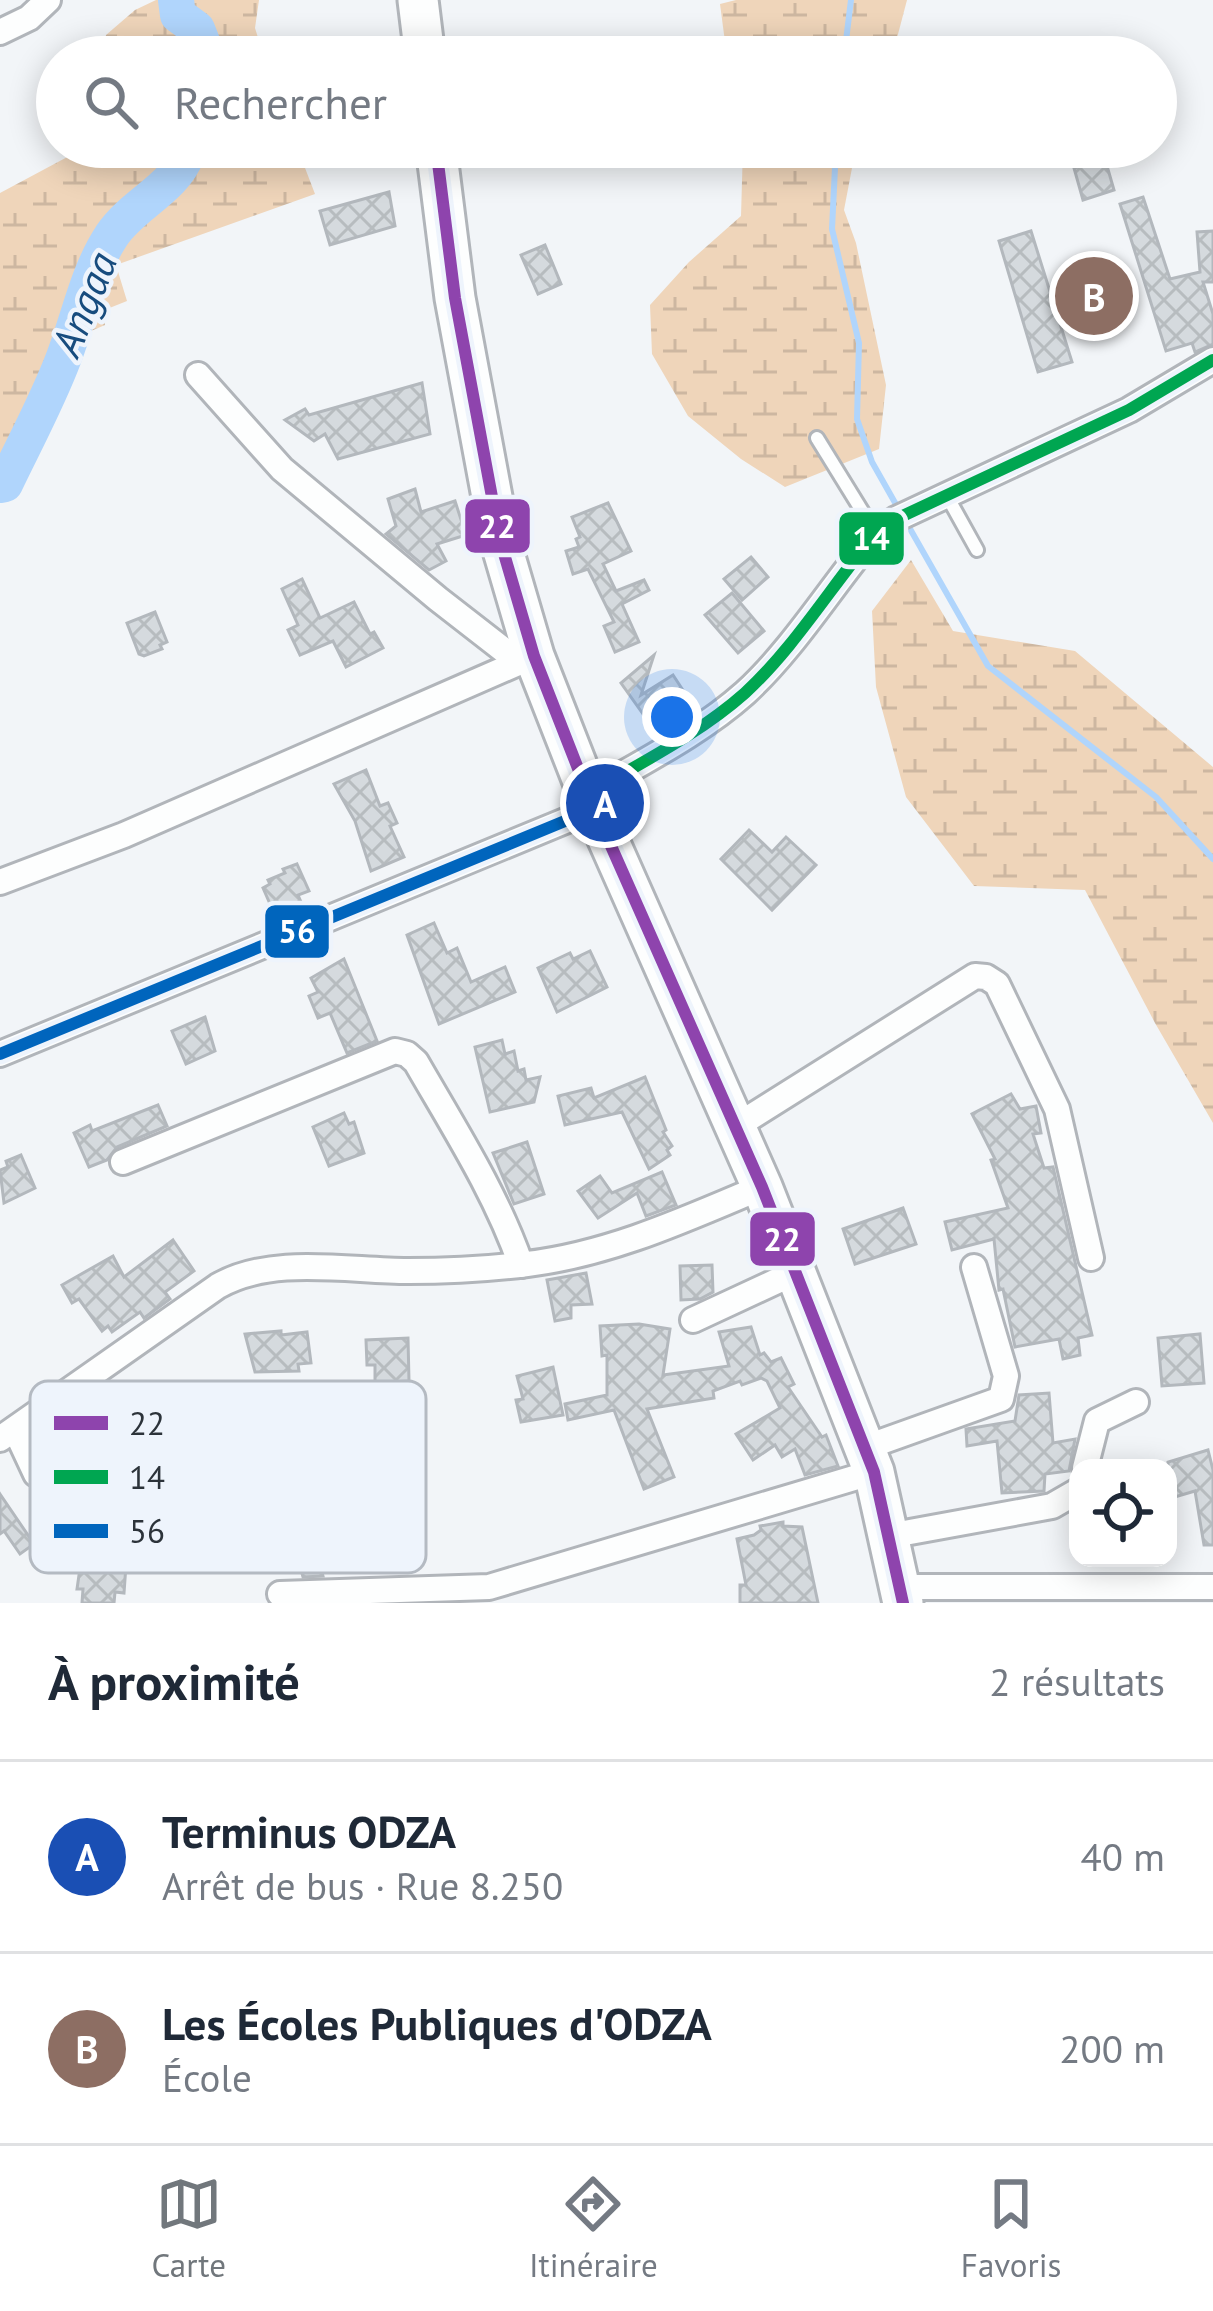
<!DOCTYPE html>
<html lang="fr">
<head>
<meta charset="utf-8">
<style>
	body { margin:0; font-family:"PT Sans",sans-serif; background:#f2f2f3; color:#1f2937 }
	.controls { position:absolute; right:36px; bottom:36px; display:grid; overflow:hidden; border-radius:24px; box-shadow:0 6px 30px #0003 }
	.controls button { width:108px; height:108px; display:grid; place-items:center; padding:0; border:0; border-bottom:3px solid #e0e1e3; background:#fff; color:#1f2937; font:60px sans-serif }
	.you { position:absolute; left:672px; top:717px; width:42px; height:42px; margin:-30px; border:9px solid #fff; border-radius:50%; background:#1a73e8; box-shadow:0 0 0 18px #1a73e833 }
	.badge { display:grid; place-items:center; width:78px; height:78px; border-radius:50%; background:#71777c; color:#fff; font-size:39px; font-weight:700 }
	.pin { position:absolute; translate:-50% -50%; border:6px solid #fff; box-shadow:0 3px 12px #0006 }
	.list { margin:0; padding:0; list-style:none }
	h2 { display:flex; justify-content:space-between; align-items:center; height:156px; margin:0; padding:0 48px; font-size:51px }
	h2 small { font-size:39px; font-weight:400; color:#747a83 }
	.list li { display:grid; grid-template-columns:78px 1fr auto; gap:36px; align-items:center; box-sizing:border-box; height:192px; padding:0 48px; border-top:3px solid #e0e1e3 }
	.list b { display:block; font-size:45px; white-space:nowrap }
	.list p { margin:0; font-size:39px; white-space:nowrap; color:#747a83 }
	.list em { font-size:39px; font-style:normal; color:#747a83 }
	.icon { flex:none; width:66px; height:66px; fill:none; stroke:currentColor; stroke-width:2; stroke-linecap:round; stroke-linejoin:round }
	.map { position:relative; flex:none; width:1213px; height:1603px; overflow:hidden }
	.search { position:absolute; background:#fff; box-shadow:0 6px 30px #0003; left:36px; right:36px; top:36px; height:132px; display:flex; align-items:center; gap:30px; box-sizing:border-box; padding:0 42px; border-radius:66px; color:#747a83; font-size:45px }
	.sheet { height:540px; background:#fff }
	nav { display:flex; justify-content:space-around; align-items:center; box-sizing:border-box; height:168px; border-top:3px solid #e0e1e3; background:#fff; font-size:33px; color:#747a83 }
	nav a { display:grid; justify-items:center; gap:6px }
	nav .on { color:#71777c }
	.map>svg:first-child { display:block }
	.wetland { fill:url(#wetland-marsh) }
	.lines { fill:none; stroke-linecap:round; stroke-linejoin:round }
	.stream { stroke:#b0d5fc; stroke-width:6 }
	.river { stroke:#b0d5fc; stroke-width:36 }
	.building { fill:url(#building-cross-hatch); stroke:#b3b8bd; stroke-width:3 }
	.service-casing { stroke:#b1b5ba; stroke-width:18 }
	.minor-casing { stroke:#b1b5ba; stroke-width:30 }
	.trunk-casing { stroke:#b1b5ba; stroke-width:45 }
	.service { stroke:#fdfefe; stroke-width:12 }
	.minor { stroke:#fdfefe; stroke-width:24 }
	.trunk { stroke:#fdfefe; stroke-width:39 }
	.bus-1-casing { stroke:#eef4fc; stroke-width:21 }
	.bus-2-casing { stroke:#eef4fc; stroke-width:21 }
	.bus-3-casing { stroke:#eef4fc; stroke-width:21 }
	.bus-1 { stroke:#8e44ad; stroke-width:12 }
	.bus-2 { stroke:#00a651; stroke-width:12 }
	.bus-3 { stroke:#0065bd; stroke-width:12 }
	.labels { text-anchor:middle; stroke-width:9; stroke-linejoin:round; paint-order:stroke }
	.water-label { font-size:42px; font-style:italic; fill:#174c7e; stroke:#eef4fc }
	.key { fill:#eef4fc; stroke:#b4bac2; stroke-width:3 }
	.key-label { font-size:33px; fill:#2c333a }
	.line-badge { stroke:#eef4fc; stroke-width:4.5 }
	.badge-label { font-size:33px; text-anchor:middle; font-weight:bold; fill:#fff }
</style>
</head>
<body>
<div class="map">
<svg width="1213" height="1603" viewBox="0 0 1213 1603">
	<defs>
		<pattern id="wetland-marsh" width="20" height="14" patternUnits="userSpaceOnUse" patternTransform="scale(3)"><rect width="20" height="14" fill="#efd5ba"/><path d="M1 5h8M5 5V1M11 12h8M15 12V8" fill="none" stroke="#cdb7a1"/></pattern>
		<pattern id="building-cross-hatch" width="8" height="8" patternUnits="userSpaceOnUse" patternTransform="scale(3)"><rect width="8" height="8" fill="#d5dade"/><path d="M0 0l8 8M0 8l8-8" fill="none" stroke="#b7bcbf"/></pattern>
	</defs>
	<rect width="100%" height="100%" fill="#f2f5f8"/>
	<g class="wetland">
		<path d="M156,0H259L255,28L264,57H102L106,35L135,10Z"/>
		<path d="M736,0H907L892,57H727L720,4Z"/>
		<path d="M86,147H297L315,194L116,265L127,301L102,311L105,325L77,337L5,484L0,485V193Z"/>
		<path d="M743,147H856L844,210L856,243L886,385L879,449L785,487L741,459L688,416L652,354L650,305L689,262L741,216Z"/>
		<path d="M911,560L953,631L1075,651L1213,767V1123L1155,1023L1085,890L974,886L906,797L876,687L872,611Z"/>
	</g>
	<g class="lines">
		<g class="stream">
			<path d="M844,57L851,0"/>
			<path d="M836,147L832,229L859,343L857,419L872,462L898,508"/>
			<path d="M905,520L988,666L1156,797L1213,859"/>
		</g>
		<g class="river">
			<path d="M176,0L178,15L197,29L208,57"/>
			<path d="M0,485L5,484C25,442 48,400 64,357C80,315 87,273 112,235C133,204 174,189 187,154L202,147"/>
		</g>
	</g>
	<g class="building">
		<path d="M1105,159L1114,190L1083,200L1074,168Z"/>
		<path d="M389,192L395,226L330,245L320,211Z"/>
		<path d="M1143,197L1170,279L1200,272L1197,232L1213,231V282H1203L1213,314V344L1195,352L1192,343L1166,351L1120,204Z"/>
		<path d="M1031,231L1072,362L1038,372L999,241Z"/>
		<path d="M545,245L561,284L538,294L521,255Z"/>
		<path d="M422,383L430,434L338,459L325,434L314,441L285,420L305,409L309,415Z"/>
		<path d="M415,489L421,512L455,501L466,535L437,544L446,561L429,570L386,534L396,526L388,499Z"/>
		<path d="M608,503L631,551L603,564L616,591L644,580L649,590L622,604L639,642L615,652L604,626L614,622L588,569L573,574L566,551L579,547L576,539L580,537L572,517Z"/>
		<path d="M751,557L768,577L742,600L724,579Z"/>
		<path d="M302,579L320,618L354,602L370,634L374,632L383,648L346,667L333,641L300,655L288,630L298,625L282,589Z"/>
		<path d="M732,593L764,631L738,653L705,615Z"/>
		<path d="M155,612L167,642L160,645L162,649L144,656L139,654L127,623Z"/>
		<path d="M654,655L641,695L673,675L696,710L669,728L648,721L621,683Z"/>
		<path d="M366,770L380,806L388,803L397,823L390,826L404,857L371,871L355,821L334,784Z"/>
		<path d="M749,830L772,852L786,837L816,865L772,910L721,859Z"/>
		<path d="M297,864L309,891L298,895L301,902L274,913L263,888L270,884L268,880L285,873L283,869Z"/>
		<path d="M434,923L447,953L457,948L471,982L505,967L515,992L439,1024L407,935Z"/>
		<path d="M590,951L607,987L557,1012L538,968L570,953L573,959Z"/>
		<path d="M344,959L377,1041L347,1053L330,1013L318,1018L309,996L318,992L311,978Z"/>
		<path d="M205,1017L215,1051L186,1064L172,1031Z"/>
		<path d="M502,1040L505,1054L514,1051L518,1071L524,1069L526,1080L540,1077L534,1102L490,1112L475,1047Z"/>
		<path d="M645,1077L666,1130L663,1132L672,1146L667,1150L670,1155L649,1169L622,1112L565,1125L558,1096L591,1088L594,1098Z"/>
		<path d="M1011,1094L1020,1109L1036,1106L1041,1133L1033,1134L1044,1168L1053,1167L1092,1335L1078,1338L1080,1355L1063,1359L1059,1339L1015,1347L1003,1289L999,1290L994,1239L952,1250L945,1222L1008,1208L991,1160L995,1159L972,1114Z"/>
		<path d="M158,1105L167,1126L117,1147L107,1160L89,1167L74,1133L90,1125L92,1131Z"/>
		<path d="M344,1113L349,1124L354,1122L364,1153L329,1166L313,1127Z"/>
		<path d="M527,1142L544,1194L514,1204L493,1153Z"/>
		<path d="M21,1155L35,1188L4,1203L0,1170L8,1167L6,1161Z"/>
		<path d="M662,1172L676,1205L646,1216L637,1193L598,1218L578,1191L600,1176L612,1193Z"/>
		<path d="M903,1208L916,1244L855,1264L843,1229Z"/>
		<path d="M173,1240L194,1271L165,1292L170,1299L144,1318L140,1312L112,1332L108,1326L102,1331L79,1299L72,1303L62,1285L113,1256L124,1277Z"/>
		<path d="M712,1265L713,1292L700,1299L681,1300L680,1266Z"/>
		<path d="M586,1273L592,1304L571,1305V1318L555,1321L547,1280Z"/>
		<path d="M639,1324L670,1329L663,1375L729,1366L719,1332L751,1327L760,1355L764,1353L771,1362L781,1358L794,1384L788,1387L822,1437L826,1435L838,1466L805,1475L795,1449L782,1457L775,1445L753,1460L736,1434L780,1408L767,1381L761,1378L742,1385L740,1381L713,1391L714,1398L647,1409L674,1477L644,1489L614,1410L568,1420L565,1404L607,1395V1355L602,1356L600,1326Z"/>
		<path d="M281,1331V1335L307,1332L311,1363L298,1364L299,1371L255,1372L245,1334Z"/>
		<path d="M1200,1334L1204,1383L1162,1386L1158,1338Z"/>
		<path d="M408,1338L409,1381L375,1383V1365H367L366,1340Z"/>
		<path d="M553,1367L563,1415L521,1422L516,1400L523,1399L517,1376Z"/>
		<path d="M1049,1393L1053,1443L1075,1439L1069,1471L1045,1474L1044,1491L1002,1493L997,1441L967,1446L966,1429L1015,1421L1019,1395Z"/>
		<path d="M1208,1450L1213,1470V1545H1204L1195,1491L1168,1499V1462Z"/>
		<path d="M356,1474L364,1510L373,1508L381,1541L350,1548L348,1542L316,1549L323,1576L303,1577L285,1515L318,1506L316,1495L335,1490L337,1478Z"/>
		<path d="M0,1494L34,1544L20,1554L4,1531L0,1534Z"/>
		<path d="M783,1522V1526L802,1527L818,1603H740V1585H746L737,1539L754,1535L761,1530L760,1526Z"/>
		<path d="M81,1561L126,1565L124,1593L115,1592L114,1603H82L83,1589H77Z"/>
	</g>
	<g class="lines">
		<g class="service-casing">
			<g id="service">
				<path d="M817,438L875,532"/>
				<path d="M947,496L977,550"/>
			</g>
		</g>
		<g class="minor-casing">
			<g id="minor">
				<path d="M0,32L29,18L48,0"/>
				<path d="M198,375L282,469L438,599L519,662"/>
				<path d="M588,794C640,763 699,734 745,693C795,647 832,585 876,533L896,519L1129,410L1213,360"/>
				<path d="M0,882L124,835L534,656"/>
				<path d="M0,1054L594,809"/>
				<path d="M735,1127L975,976L986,977L997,984L1057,1109L1091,1258"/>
				<path d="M123,1162L395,1051L407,1054L416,1062C454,1128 496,1193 521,1265"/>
				<path d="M693,1320L794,1273"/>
				<path d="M15,1429L36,1474"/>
				<path d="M0,1439L218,1286C272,1255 348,1271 408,1271C447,1271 488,1269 527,1264C610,1254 686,1219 762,1187"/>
				<path d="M864,1448L1001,1399L1006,1376L974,1267"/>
				<path d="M1085,1468L1097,1421L1136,1402"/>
				<path d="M888,1536L1052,1506L1078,1491"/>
				<path d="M899,1587H1213"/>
				<path d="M280,1594L489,1587L874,1472"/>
			</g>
		</g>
		<g class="trunk-casing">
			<g id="trunk">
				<path d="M418,0L425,57"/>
				<path d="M436,147L455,298L500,540L534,656L588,794L762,1187L874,1472L903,1603"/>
			</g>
		</g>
		<use href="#service" class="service"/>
		<use href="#minor" class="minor"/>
		<use href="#trunk" class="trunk"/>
		<g class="bus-1-casing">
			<path id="bus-1" d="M436,147L455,298L500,540L534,656L588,794L762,1187L874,1472L903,1603"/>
		</g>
		<g class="bus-2-casing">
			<path id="bus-2" d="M588,794C640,763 699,734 745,693C795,647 832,585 876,533L896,519L1129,410L1213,360"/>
		</g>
		<g class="bus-3-casing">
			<path id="bus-3" d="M0,1054L594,809"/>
		</g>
		<use href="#bus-1" class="bus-1"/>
		<use href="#bus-2" class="bus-2"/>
		<use href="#bus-3" class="bus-3"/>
	</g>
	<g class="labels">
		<g class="water-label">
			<text transform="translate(84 304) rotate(-68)" y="15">Angaa</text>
		</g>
	</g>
	<rect x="30" y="1381" width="396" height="192" rx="18" class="key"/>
	<rect x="54" y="1416" width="54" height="14" fill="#8e44ad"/>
	<rect x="54" y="1470" width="54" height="14" fill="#00a651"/>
	<rect x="54" y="1524" width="54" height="14" fill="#0065bd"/>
	<g class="key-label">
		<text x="129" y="1435">22</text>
		<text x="129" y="1489">14</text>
		<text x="129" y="1543">56</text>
	</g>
	<g class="line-badge">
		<rect x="463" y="497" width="69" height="58" rx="12" fill="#8e44ad"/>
		<rect x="837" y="510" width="69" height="57" rx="12" fill="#00a651"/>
		<rect x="263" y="903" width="68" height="57" rx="12" fill="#0065bd"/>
		<rect x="748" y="1210" width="69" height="58" rx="12" fill="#8e44ad"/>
	</g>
	<g class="badge-label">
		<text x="497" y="538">22</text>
		<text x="871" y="550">14</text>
		<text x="297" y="943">56</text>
		<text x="782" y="1251">22</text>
	</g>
</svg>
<div class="controls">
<button><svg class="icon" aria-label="locate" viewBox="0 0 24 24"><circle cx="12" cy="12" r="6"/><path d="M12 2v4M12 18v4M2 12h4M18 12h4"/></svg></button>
</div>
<div class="you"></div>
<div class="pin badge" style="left:605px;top:803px;background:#1a4fb4">A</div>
<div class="pin badge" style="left:1094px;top:296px;background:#8d6e63">B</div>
<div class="search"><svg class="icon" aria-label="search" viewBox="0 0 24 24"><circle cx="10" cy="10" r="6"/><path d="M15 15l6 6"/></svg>Rechercher</div>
</div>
<section class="sheet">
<h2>À proximité<small>2 résultats</small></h2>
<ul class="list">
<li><span class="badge" style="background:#1a4fb4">A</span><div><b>Terminus ODZA</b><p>Arrêt de bus · Rue 8.250</p></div><em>40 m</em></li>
<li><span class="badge" style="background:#8d6e63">B</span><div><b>Les Écoles Publiques d'ODZA</b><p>École</p></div><em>200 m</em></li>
</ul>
</section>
<nav>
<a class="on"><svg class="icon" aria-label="map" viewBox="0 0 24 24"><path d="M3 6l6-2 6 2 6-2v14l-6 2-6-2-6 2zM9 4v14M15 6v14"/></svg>Carte</a>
<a><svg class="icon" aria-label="directions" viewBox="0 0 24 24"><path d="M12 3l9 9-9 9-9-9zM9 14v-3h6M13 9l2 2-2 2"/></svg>Itinéraire</a>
<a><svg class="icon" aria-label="saved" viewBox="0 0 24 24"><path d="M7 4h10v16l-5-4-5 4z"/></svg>Favoris</a>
</nav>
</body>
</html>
